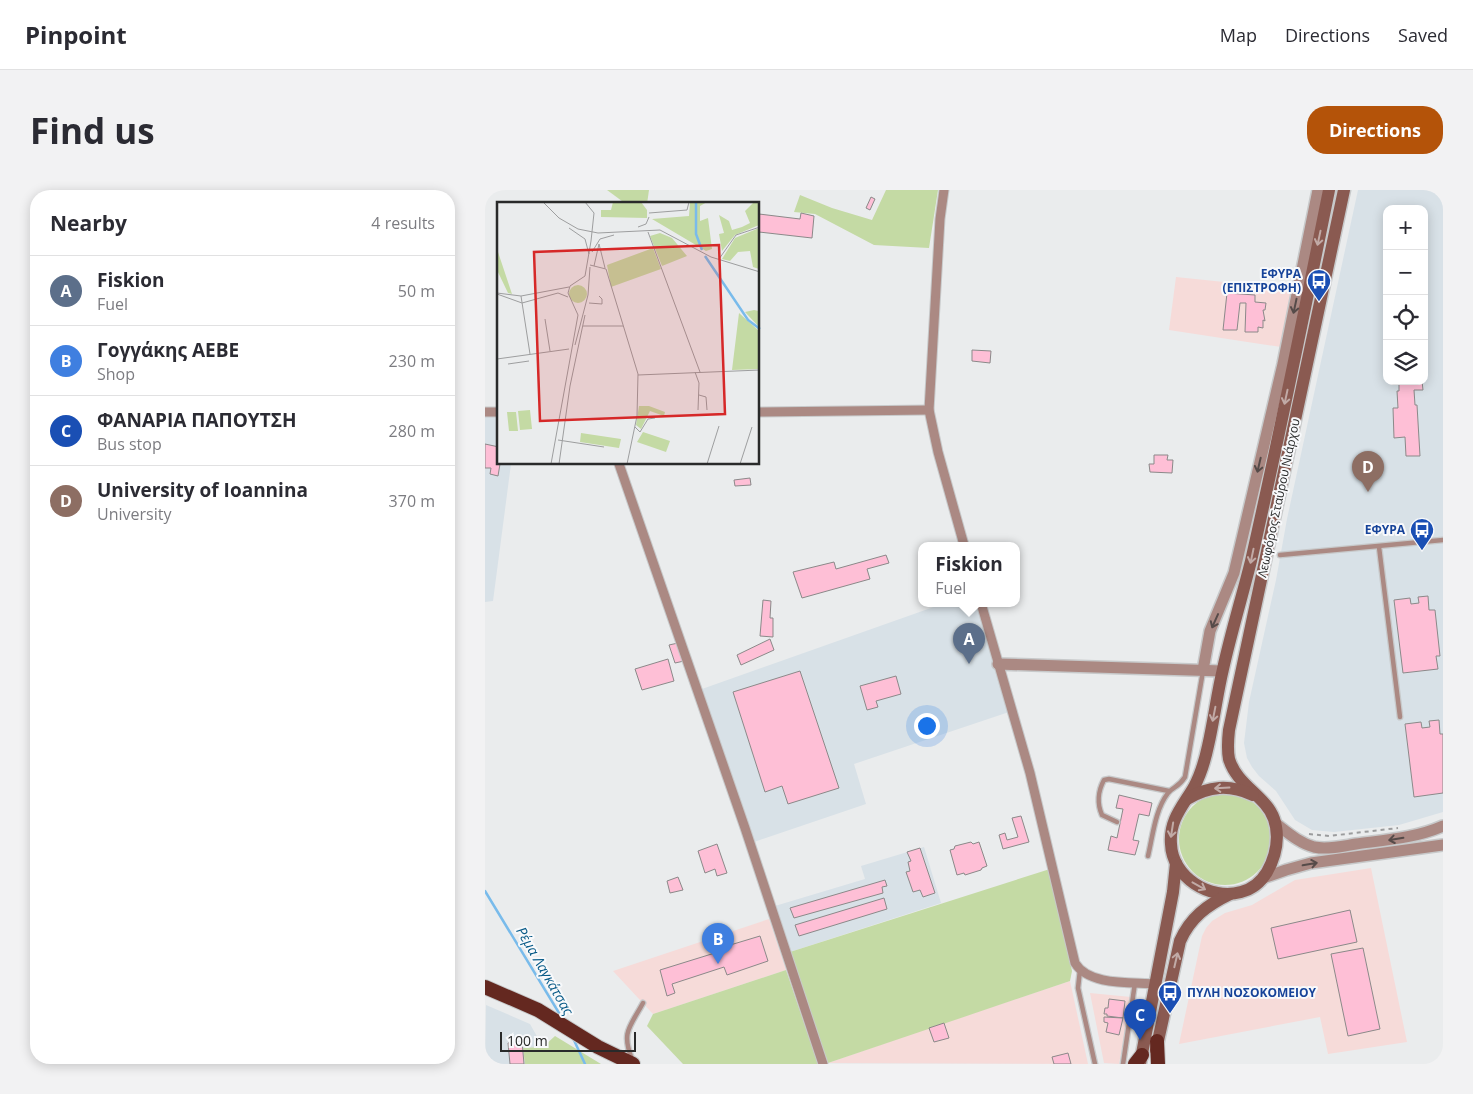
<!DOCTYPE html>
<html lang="en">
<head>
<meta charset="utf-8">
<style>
	body { margin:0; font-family:"Open Sans",sans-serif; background:#f2f2f3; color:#2b2b33 }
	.controls { position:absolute; right:15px; top:15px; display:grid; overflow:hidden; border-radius:10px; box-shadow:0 2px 12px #0003 }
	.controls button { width:45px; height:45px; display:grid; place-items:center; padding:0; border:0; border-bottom:1px solid #e1e1e2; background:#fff; color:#2b2b33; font:25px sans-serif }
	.scale { position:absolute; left:15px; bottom:12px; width:136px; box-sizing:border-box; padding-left:5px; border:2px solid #292a2a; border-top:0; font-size:14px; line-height:18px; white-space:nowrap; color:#292a2a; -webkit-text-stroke:4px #f8f9fb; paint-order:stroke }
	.you { position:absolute; left:441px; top:535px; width:18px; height:18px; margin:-12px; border:4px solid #fff; border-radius:50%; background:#1a73e8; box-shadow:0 0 0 8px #1a73e833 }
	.badge { display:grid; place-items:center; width:32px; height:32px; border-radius:50%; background:#b45309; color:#fff; font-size:16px; font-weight:700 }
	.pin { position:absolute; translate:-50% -41px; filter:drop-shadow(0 1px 2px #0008) }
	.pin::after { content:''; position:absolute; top:26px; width:18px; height:15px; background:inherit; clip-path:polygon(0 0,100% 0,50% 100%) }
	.popup { position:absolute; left:433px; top:352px; width:102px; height:65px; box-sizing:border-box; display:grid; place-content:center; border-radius:10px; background:#fff; filter:drop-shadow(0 1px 4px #0005); font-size:16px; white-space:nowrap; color:#7c7c81 }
	.popup b { font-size:19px; color:#2b2b33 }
	.popup::after { content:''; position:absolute; left:50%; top:100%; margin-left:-10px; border:10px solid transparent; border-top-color:#fff }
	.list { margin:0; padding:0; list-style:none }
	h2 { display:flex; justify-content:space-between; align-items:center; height:65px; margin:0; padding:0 20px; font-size:21px }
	h2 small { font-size:16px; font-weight:400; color:#7c7c81 }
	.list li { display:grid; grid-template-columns:32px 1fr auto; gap:15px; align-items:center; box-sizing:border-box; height:70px; padding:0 20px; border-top:1px solid #e1e1e2 }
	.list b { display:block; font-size:19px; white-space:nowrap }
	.list p { margin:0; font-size:16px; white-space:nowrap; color:#7c7c81 }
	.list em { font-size:16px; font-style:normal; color:#7c7c81 }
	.icon { flex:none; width:28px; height:28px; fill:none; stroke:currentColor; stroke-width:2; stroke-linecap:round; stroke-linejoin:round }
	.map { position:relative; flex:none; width:958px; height:874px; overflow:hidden; border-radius:20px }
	header { display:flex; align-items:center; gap:30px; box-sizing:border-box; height:70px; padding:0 25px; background:#fff; border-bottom:1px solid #e1e1e2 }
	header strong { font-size:24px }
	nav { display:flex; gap:28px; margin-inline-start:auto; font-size:18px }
	.intro { display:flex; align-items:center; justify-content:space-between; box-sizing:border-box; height:120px; padding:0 30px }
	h1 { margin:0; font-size:35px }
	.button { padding:12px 22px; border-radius:20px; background:#b45309; color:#fff; font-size:18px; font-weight:700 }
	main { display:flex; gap:30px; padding:0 30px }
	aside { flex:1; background:#fff; border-radius:20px; box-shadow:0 2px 12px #0003 }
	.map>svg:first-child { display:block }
	.commercial { fill:#f6dbd9 }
	.built { fill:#d8e1e7; fill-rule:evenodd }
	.green { fill:#c4daa4 }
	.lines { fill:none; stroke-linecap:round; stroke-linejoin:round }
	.stream { stroke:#79bbeb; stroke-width:2.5 }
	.building { fill:#febfd6; stroke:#8b8989 }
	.service-casing { stroke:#c7c9ca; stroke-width:7 }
	.minor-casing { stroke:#c7c9ca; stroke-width:11 }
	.tertiary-casing { stroke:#c7c9ca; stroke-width:14 }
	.secondary-casing { stroke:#c7c9ca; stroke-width:15 }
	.trunk-casing { stroke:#c7c9ca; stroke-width:16 }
	.path { stroke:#9b9c9d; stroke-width:2; stroke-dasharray:4 4; stroke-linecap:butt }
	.service { stroke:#ab8983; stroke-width:4.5 }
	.minor { stroke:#ab8983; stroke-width:9 }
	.tertiary { stroke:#ab8983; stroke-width:11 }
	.secondary { stroke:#8a5a51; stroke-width:12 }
	.trunk { stroke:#642820; stroke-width:14 }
	.oneway { stroke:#c1aaa6 }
	.oneway2 { stroke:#564b49 }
	.labels { text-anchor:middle; stroke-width:4; stroke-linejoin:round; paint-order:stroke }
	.transit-label { font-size:12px; font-weight:bold; fill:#164399; stroke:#f8f9fb; text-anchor:end }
	.street-label { font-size:12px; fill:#292a2a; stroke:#f8f9fb }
	.water-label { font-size:14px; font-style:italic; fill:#085a87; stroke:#f8f9fb }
	.inset-river { fill:none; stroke:#79bbeb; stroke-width:2.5 }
	.inset-road { fill:none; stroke:#9d9e9f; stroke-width:1 }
	.view { fill:#d62828; fill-opacity:0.15; stroke:#d62828; stroke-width:2.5 }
	.inset-edge { fill:none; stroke:#292a2a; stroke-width:2.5 }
</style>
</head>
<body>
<header>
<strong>Pinpoint</strong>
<nav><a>Map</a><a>Directions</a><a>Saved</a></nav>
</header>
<div class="intro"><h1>Find us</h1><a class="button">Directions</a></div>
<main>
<aside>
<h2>Nearby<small>4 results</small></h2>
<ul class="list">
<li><span class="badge" style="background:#5c6f8a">A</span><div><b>Fiskion</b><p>Fuel</p></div><em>50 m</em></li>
<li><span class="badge" style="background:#3f7fe0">B</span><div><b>Γογγάκης ΑΕΒΕ</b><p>Shop</p></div><em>230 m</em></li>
<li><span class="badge" style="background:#1a4fb4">C</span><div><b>ΦΑΝΑΡΙΑ ΠΑΠΟΥΤΣΗ</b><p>Bus stop</p></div><em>280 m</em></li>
<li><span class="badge" style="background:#8d6e63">D</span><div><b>University of Ioannina</b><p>University</p></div><em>370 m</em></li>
</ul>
</aside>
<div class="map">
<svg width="958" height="874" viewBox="0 0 958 874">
	<rect width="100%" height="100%" fill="#eaeced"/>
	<g class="commercial">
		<path d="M691,87L806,99L796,157L684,140Z"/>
		<path d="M886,678L922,852L843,864L835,827L694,854L717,746L721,738L727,731L740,723L767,715L810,690Z"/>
		<path d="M284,729L301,780L168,824L128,781Z"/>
		<path d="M585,791L603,874L343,873L444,838Z"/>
		<path d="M605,803L646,807L634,874L619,873Z"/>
	</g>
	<g class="built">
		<path d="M873,0H958V622L914,635L849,642L827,640L810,630L791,601L774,586L767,577L762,568L759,553L764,512L791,390L802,329ZM902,19H939V191H902Z"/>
		<path d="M0,227H14V274H26L8,411L0,412Z"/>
		<path d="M460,413H494L524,522L369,574L381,614L269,652L217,499Z"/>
		<path d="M439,657L456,713L305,762L290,716L380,689L376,676Z"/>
		<path d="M1,815L45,834L58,857L38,858L40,874H0Z"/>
	</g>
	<g class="green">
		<path d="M122,0H164L162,14H141Z"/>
		<path d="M401,0H453L444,58L389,55L330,24L309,22L315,5L347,18L387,30Z"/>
		<circle cx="740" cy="649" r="46"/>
		<path d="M565,679L587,781L585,791L343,873L305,762Z"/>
		<path d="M301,780L333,874H198L162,836L168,824Z"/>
		<path d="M70,846L116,874H40L38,858L58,857Z"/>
	</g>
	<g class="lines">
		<g class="stream">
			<path d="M0,701L77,828"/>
			<path d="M88,848L100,874"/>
		</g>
	</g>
	<g class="building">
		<path d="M386,7L390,9L385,20L381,18Z"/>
		<path d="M316,23L329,26L327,48L274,42V24L315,29Z"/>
		<path d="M742,103L770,105V112L781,113L780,120H778L780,131L778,130V138L773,137V142H760L761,113H755L752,140H738Z"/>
		<path d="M487,160L506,161L505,173L487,171Z"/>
		<path d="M914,191H937L938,200H929L930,215H932L935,266H921L920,247L909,248L908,218H913L912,201H914Z"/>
		<path d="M0,254L14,257V274H15L13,286L5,284L6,278H0Z"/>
		<path d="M669,265H683L682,270H688L687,283L665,282L664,274H669Z"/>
		<path d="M265,288L266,295L250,296L249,290Z"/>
		<path d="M401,365L404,373L382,379L385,389L317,408L308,382L349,372L351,379Z"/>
		<path d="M943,406L944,420H950L955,466H951L953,479L918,483L909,410L925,408L926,414L934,413L933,407Z"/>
		<path d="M278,410L286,411L285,428H288V447L275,446Z"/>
		<path d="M285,449L289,460L256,475L252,465Z"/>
		<path d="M193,453L199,471L190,473L184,455Z"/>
		<path d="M183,469L189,491L157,500L150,479Z"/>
		<path d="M315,481L354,598L303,614L297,596L280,602L248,502Z"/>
		<path d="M411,486L416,504L391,511L393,517L382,520L375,496Z"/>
		<path d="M954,530L955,544H958V603L929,607L920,534L936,532L937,538L945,537L944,531Z"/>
		<path d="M634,605L667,613L664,626L654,624L648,650L654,651L650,665L623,660L626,646L632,648L638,619L631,618Z"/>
		<path d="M536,626L544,652L518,659L514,645L520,643L522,650L533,647L527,628Z"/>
		<path d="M486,652L488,654L494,652L502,676L497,678L496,680L480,685L479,683L472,685L465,660L469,659L470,656Z"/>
		<path d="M232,654L242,683L232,686L230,679L220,683L213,661Z"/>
		<path d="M435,658L450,703L438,707L435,700L428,702L421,682L425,681L423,672L426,671L422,662Z"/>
		<path d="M193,687L198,700L185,703L182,691Z"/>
		<path d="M400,690L402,696L397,697L398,703L309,728L305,718Z"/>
		<path d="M399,708L402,719L314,746L310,735Z"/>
		<path d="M865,720L872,752L793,769L786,738Z"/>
		<path d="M275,746L283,771L242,785L239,777L187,794L190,803L182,806L175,780L233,762L232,759Z"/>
		<path d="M878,758L895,839L863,846L846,764Z"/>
		<path d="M624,809L640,811L638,828L622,826V824H619L620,818H623Z"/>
		<path d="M619,827L638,828L634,845L621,842L623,833L619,832Z"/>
		<path d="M459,833L464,848L449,852L444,838Z"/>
		<path d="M37,851L39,874H25L23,853Z"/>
		<path d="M583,863L586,874H569L567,867Z"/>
	</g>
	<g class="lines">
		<g class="service-casing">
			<g id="service">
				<path d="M894,357L915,527"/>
				<path d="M795,365L958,350"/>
				<path d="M632,632L617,625C612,614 613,601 619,590L624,589L684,601"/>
				<path d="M663,666C668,645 670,620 683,603C689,596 693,598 700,587L718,481"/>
				<path d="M595,780L593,798L610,874"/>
				<path d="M147,869C136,842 145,837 158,813"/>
				<path d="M638,874L650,793"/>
			</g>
		</g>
		<g class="minor-casing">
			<g id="minor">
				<path d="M459,0L455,29L444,220L453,262L479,355"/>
				<path d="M0,222H14"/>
				<path d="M274,222L444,220"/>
				<path d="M134,274L260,638L338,874"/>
				<path d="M496,413L545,583L590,773C604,796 646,792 670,794"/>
			</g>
		</g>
		<g class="tertiary-casing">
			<g id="tertiary">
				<path d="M513,474L737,481"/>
				<path d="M718,480L725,441L749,383L798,174L833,0"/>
				<path d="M790,633C802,642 814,653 829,657C843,660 858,656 871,654C901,650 931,648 958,636"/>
				<path d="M778,688L801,680L826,673L958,655"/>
			</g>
		</g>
		<g class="secondary-casing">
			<g id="secondary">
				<path d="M844,0C819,124 794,248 766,371C757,407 746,443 738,479C732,504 729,530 723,556C720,570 716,584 709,597C698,616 684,630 686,654C687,687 725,711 756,702C768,699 776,692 782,682C794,661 797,633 780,614C767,599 750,589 744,569C742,559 743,549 744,540L859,0"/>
				<path d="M702,609C724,596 744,594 768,605"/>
				<path d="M671,860L695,751C705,728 722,715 745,704"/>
				<path d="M655,874L688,702L691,673"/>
			</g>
		</g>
		<g class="trunk-casing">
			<g id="trunk">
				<path d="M0,797L53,820L113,857L148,874"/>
				<path d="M672,851L673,874"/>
				<path d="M650,874L657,865"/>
			</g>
		</g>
		<path class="path" d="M824,644L844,646L913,638"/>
		<use href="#service" class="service"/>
		<use href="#minor" class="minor"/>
		<use href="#tertiary" class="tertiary"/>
		<use href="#secondary" class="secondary"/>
		<use href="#trunk" class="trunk"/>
	</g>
	<defs><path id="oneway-shaft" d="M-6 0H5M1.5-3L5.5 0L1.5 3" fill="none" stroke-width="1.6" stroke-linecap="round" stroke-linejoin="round" transform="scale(1.25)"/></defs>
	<g class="oneway">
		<use href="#oneway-shaft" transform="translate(834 48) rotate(102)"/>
		<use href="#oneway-shaft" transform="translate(801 207) rotate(102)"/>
		<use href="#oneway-shaft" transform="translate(767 366) rotate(102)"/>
		<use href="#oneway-shaft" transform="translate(729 524) rotate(101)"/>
		<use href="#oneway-shaft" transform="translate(737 598) rotate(177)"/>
		<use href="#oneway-shaft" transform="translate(687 640) rotate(99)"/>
		<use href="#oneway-shaft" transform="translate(714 696) rotate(29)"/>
		<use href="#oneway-shaft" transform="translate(691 770) rotate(-77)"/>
	</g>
	<g class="oneway2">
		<use href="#oneway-shaft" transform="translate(810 116) rotate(102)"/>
		<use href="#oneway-shaft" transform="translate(774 275) rotate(103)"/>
		<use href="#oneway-shaft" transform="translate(730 431) rotate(114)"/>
		<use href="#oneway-shaft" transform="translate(911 649) rotate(171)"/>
		<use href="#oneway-shaft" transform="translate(825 674) rotate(-10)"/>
	</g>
	<defs>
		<g id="bus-pin" transform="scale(1.25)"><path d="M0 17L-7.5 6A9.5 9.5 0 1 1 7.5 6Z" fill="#1a4fb4" stroke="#f8f9fb"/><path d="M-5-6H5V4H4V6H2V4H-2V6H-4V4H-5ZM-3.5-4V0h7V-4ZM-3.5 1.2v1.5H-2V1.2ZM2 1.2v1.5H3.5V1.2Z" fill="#fff"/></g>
	</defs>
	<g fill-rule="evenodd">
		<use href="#bus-pin" x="834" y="91"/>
		<use href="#bus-pin" x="937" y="340"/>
		<use href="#bus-pin" x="685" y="803"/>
	</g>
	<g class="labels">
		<g class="transit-label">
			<text x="816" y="88">ΕΦΥΡΑ<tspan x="816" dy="14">(ΕΠΙΣΤΡΟΦΗ)</tspan></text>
			<text x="920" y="344">ΕΦΥΡΑ</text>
			<text x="702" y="807" text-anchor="start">ΠΥΛΗ ΝΟΣΟΚΟΜΕΙΟΥ</text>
		</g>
		<g class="street-label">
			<text transform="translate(794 308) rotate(-78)" y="4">Λεωφόρος Σταύρου Νιάρχου</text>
		</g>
		<g class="water-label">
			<text transform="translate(60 781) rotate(60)" y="5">Ρέμα Λαγκάτσας</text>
		</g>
	</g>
	<g transform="translate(12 12)">
		<rect width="262" height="262" fill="#eaeced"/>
		<path d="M116,0H144L150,8V16L104,15V8H114ZM193,0H210L203,4V19L211,16L215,47L209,49L155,17L192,14ZM257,0H262V23L238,33L225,49L222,32L227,31L222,13L232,19L235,28L245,25L253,21L248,9ZM262,26V67L256,65L253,49L241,50L233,59L225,57L238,36ZM163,31L175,36L190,54L165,64L153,34ZM156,46L164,67L114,85L110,63ZM0,47L15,92L11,91L0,68ZM72 92a9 9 0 1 1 18 0a9 9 0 1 1-18 0ZM257,108L262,109V125L248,110ZM242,111L262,129V167L235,168ZM142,204H152L168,210L167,214L153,209L144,227L139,223ZM33,208L35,227L23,228L21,209ZM10,210H19L21,229H12ZM146,230L173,239L169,250L140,240ZM84,231L124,237L122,246L83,240Z" fill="#c4daa4"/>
		<path class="inset-river" d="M199,0V32L205,48M208,54L251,118L263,127"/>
		<path class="inset-road" d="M46,0L62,16L81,27L101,31L163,28L214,55L263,70M152,11L190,8L192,0M141,25L149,22L152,15M72,26L88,37L92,52M151,30L203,170M95,50L103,37L117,33M222,57L239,33L263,25M93,63L109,67L141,172L140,214L130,262M97,64L102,42L108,66M0,91L24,94L72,85M0,92L25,101L61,91L71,95M24,94L33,152M92,101L105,102V97L102,94M48,117L53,149M86,124H126M78,143L91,93L93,65M0,157L72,147M11,162L32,159M198,170L202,181L201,208M141,173L263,168M202,193L209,195L210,208M138,225L143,230L151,217L158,216M61,238L107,245M54,262L81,113L71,91L73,84L88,74L94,39L97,11L88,0M62,262L73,184L88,113M210,262L222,224M243,262L255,225"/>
		<path class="view" d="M222,43L228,212L43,219L37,50Z"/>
		<rect width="262" height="262" class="inset-edge"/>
	</g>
</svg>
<div class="controls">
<button>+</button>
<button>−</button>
<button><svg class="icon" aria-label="locate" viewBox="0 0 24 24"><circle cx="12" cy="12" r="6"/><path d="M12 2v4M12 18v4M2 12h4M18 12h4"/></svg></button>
<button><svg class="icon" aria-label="layers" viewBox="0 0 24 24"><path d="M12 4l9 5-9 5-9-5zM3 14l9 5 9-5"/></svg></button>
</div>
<div class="scale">100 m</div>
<div class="you"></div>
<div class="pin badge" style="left:484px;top:474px;background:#5c6f8a">A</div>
<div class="popup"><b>Fiskion</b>Fuel</div>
<div class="pin badge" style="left:233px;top:774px;background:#3f7fe0">B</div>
<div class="pin badge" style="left:655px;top:850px;background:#1a4fb4">C</div>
<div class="pin badge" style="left:883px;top:302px;background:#8d6e63">D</div>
</div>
</main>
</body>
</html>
